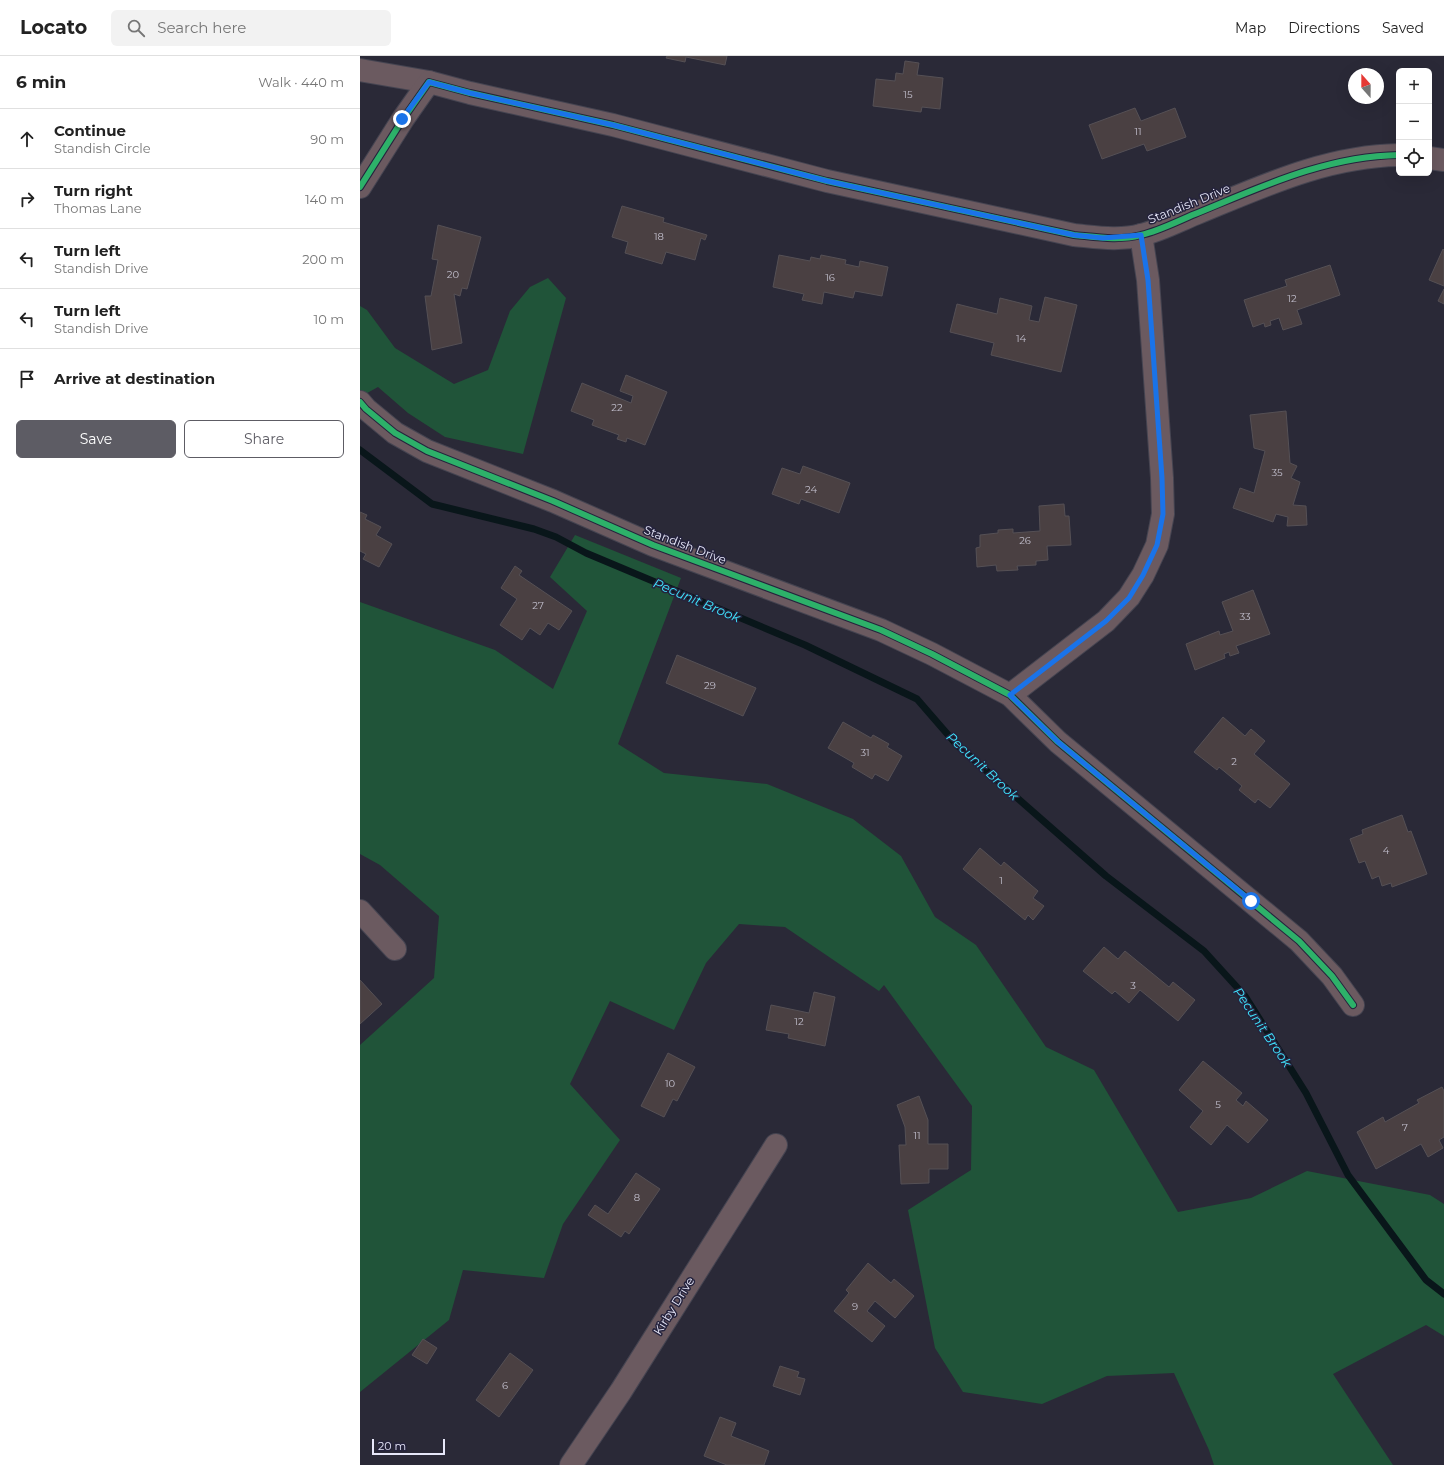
<!DOCTYPE html>
<html lang="en">
<head>
<meta charset="utf-8">
<style>
	body { margin:0; font-family:Montserrat,sans-serif; background:#f2f2f2; color:#222 }
	.controls { position:absolute; right:12px; top:12px; display:grid; overflow:hidden; border-radius:6px; box-shadow:0 4px 16px #0002 }
	.controls button { width:36px; height:36px; display:grid; place-items:center; padding:0; border:0; border-bottom:1px solid #e0e0e0; background:#fff; color:#222; font:20px sans-serif }
	.compass { position:absolute; left:988px; top:12px; width:36px; height:36px; border-radius:50%; background:#fff; box-shadow:0 4px 16px #0002; rotate:339deg }
	.scale { position:absolute; left:12px; bottom:10px; width:73px; box-sizing:border-box; padding-left:4px; border:2px solid #e7e7f9; border-top:0; font-size:11px; line-height:14px; white-space:nowrap; color:#e7e7f9; -webkit-text-stroke:3px #25233d; paint-order:stroke }
	.stop { position:absolute; width:12px; height:12px; margin:-9px; border:3px solid #1a73e8; border-radius:50%; background:#fff }
	.stop.end { background:#1a73e8; border-color:#fff; box-shadow:0 1px 4px #0008 }
	.list { margin:0; padding:0; list-style:none }
	h2 { display:flex; justify-content:space-between; align-items:center; height:52px; margin:0; padding:0 16px; font-size:17px }
	h2 small { font-size:13px; font-weight:400; color:#767676 }
	.list li { display:grid; grid-template-columns:26px 1fr auto; gap:12px; align-items:center; box-sizing:border-box; height:60px; padding:0 16px; border-top:1px solid #e0e0e0 }
	.list b { display:block; font-size:15px; white-space:nowrap }
	.list p { margin:0; font-size:13px; white-space:nowrap; color:#767676 }
	.list em { font-size:13px; font-style:normal; color:#767676 }
	.actions { display:flex; gap:8px; padding:12px 16px }
	.actions a { flex:1; padding:9px 0; border:1px solid #5d5c64; border-radius:6px; text-align:center; font-size:14px; color:#5d5c64 }
	.actions .main { background:#5d5c64; color:#fff }
	.icon { flex:none; width:22px; height:22px; fill:none; stroke:currentColor; stroke-width:2; stroke-linecap:round; stroke-linejoin:round }
	.map { position:relative; flex:none; width:1084px; height:1409px; overflow:hidden }
	header { display:flex; align-items:center; gap:24px; box-sizing:border-box; height:56px; padding:0 20px; background:#fff; border-bottom:1px solid #e0e0e0 }
	header strong { font-size:19px }
	nav { display:flex; gap:22px; margin-inline-start:auto; font-size:14px }
	.search { width:280px; height:36px; background:#f2f2f2; display:flex; align-items:center; gap:10px; box-sizing:border-box; padding:0 14px; border-radius:6px; color:#767676; font-size:15px }
	main { display:flex }
	aside { flex:1; background:#fff }
	.map>svg:first-child { display:block }
	.forest { fill:#205439 }
	.lines { fill:none; stroke-linecap:round; stroke-linejoin:round }
	.stream { stroke:#09161a; stroke-width:7 }
	.building { fill:#4a4042; stroke:#555055 }
	.minor-casing { stroke:#454451; stroke-width:24 }
	.minor { stroke:#6b5a60; stroke-width:22 }
	.cycleway-casing { stroke:#25233d; stroke-width:8 }
	.cycleway { stroke:#2db169; stroke-width:6 }
	.route { stroke:#1a73e8; stroke-width:5 }
	.labels { text-anchor:middle; stroke-width:3; stroke-linejoin:round; paint-order:stroke }
	.number-label { font-size:10px; fill:#c0bdcb }
	.street-label { font-size:12px; fill:#e7e7f9; stroke:#25233d }
	.water-label { font-size:13px; font-style:italic; fill:#3fe7ff; stroke:#25233d }
</style>
</head>
<body>
<header>
<strong>Locato</strong>
<div class="search"><svg class="icon" aria-label="search" viewBox="0 0 24 24"><circle cx="10" cy="10" r="6"/><path d="M15 15l6 6"/></svg>Search here</div>
<nav><a>Map</a><a>Directions</a><a>Saved</a></nav>
</header>
<main>
<aside>
<h2>6 min<small>Walk · 440 m</small></h2>
<ul class="list">
<li><svg class="icon" aria-label="ahead" viewBox="0 0 24 24"><path d="M12 20V5M6 11l6-6 6 6"/></svg><div><b>Continue</b><p>Standish Circle</p></div><em>90 m</em></li>
<li><svg class="icon" aria-label="right" viewBox="0 0 24 24"><path d="M7 20v-9h11M14 6l5 5-5 5"/></svg><div><b>Turn right</b><p>Thomas Lane</p></div><em>140 m</em></li>
<li><svg class="icon" aria-label="left" viewBox="0 0 24 24"><path d="M17 20v-9H6M10 6l-5 5 5 5"/></svg><div><b>Turn left</b><p>Standish Drive</p></div><em>200 m</em></li>
<li><svg class="icon" aria-label="left" viewBox="0 0 24 24"><path d="M17 20v-9H6M10 6l-5 5 5 5"/></svg><div><b>Turn left</b><p>Standish Drive</p></div><em>10 m</em></li>
<li><svg class="icon" aria-label="arrive" viewBox="0 0 24 24"><path d="M6 21V4h12l-3 4 3 4H6"/></svg><div><b>Arrive at destination</b></div></li>
</ul>
<div class="actions"><a class="main">Save</a><a>Share</a></div>
</aside>
<div class="map">
<svg width="1084" height="1409" viewBox="0 0 1084 1409">
	<rect width="100%" height="100%" fill="#2a2937"/>
	<g class="forest">
		<path d="M188,222L206,242L163,398L85,381L48,357L18,331L0,341V250L7,254L35,292L94,328L128,314L150,255L170,231Z"/>
		<path d="M215,479L321,522L258,688L304,717L407,728L493,763L541,800L575,861L616,889L686,991L734,1014L818,1156L891,1142L947,1115L1070,1139L1084,1148V1280L1066,1269L973,1318L1033,1409H854L849,1394L814,1317L747,1320L682,1348L603,1336L575,1292L548,1154L611,1114L612,1050L524,929L519,935L425,871L379,868L346,907L314,974L250,945L210,1028L260,1084L203,1168L184,1222L103,1214L89,1264L0,1336V989L74,922L79,860L20,809L0,798V546L135,594L193,633L227,555L190,521Z"/>
	</g>
	<g class="lines">
		<path class="stream" d="M0,394L72,448L174,473L196,481L226,497L445,589L557,643L596,688L746,820L844,895L885,940L946,1037L988,1119L1066,1224L1084,1238"/>
	</g>
	<g class="building">
		<path d="M307,0H367L365,9L326,1L325,6L306,2Z"/>
		<path d="M545,5L559,7L557,19L583,22L580,53L562,51L561,56L513,50L516,23L535,25L536,17L543,18Z"/>
		<path d="M775,52L781,65L815,52L826,81L787,95L784,88L742,103L729,69Z"/>
		<path d="M262,150L304,162L303,166L347,179L345,184L341,182L335,204L306,196L302,208L265,197L268,186L252,181Z"/>
		<path d="M78,169L121,181L107,233L102,232L100,240L94,238L102,287L72,294L65,240H71L78,204L72,203Z"/>
		<path d="M1083,193L1084,194V230L1069,224Z"/>
		<path d="M419,199L450,205L451,201L460,203L461,199L486,204L485,208L499,211L500,205L528,211L522,240L495,235L493,242L464,236L462,248L442,244L444,238L413,231Z"/>
		<path d="M970,209L980,239L937,254L942,268L923,274L919,262L910,265L911,269L905,271L904,267L893,271L884,244L927,230L925,224Z"/>
		<path d="M1084,233V248L1078,245Z"/>
		<path d="M685,241L717,249L701,316L631,299L634,287L590,276L597,248L637,258L640,242L672,250L669,264L679,266Z"/>
		<path d="M266,319L307,336L285,389L267,382L266,386L257,383L259,379L232,369L234,364L211,355L222,327L271,347L273,340L260,335Z"/>
		<path d="M926,355L930,407L937,410L931,422L940,426L933,449L946,450L947,469L927,470L928,461L916,458L913,466L873,452L880,432L894,437L905,395L894,392L890,359Z"/>
		<path d="M443,410L490,427L479,457L441,443L439,448L412,438L422,412L440,418Z"/>
		<path d="M704,448L705,460H709L711,489L687,490L688,504L676,505V509L657,510L658,514L637,515L636,509L617,511L616,492L620,491V479L638,477V474L653,473V477L680,475L679,450Z"/>
		<path d="M0,456L7,459L5,463L21,471L16,479L32,488L19,511L3,503L6,498L0,495Z"/>
		<path d="M155,510L162,515L159,519L212,555L199,574L188,567L180,579L170,572L162,584L140,569L157,543L141,532Z"/>
		<path d="M893,534L910,578L876,590L879,597L870,600L869,596L864,598L865,602L835,614L826,588L859,575L860,579L873,575L862,546Z"/>
		<path d="M317,599L396,632L383,660L306,627Z"/>
		<path d="M863,661L885,680L891,673L905,685L894,698L930,728L910,752L898,743L895,747L879,734L882,730L859,711L857,714L834,696Z"/>
		<path d="M483,666L511,682L513,679L529,688L527,691L542,700L528,725L515,718L512,723L492,711L494,707L468,692Z"/>
		<path d="M1042,759L1048,776L1051,775L1067,818L1032,831L1031,827L1022,830L1019,820L1012,823L1005,805L999,807L990,783L1003,778L1002,774Z"/>
		<path d="M620,792L641,810L644,806L678,835L673,842L684,850L673,864L668,859L665,864L603,813Z"/>
		<path d="M744,891L758,903L765,895L809,931L813,926L835,944L818,965L780,934L769,947L755,935L752,938L723,915Z"/>
		<path d="M0,924L22,948L0,968Z"/>
		<path d="M454,936L475,941L465,990L428,982L429,978L406,974L411,949L449,957Z"/>
		<path d="M308,997L335,1011L317,1045L313,1043L304,1061L281,1050Z"/>
		<path d="M843,1005L882,1037L876,1044L883,1050L886,1045L908,1064L888,1087L867,1069L851,1089L830,1071L843,1055L819,1034Z"/>
		<path d="M1082,1031L1084,1035V1081L1079,1084L1083,1092L1068,1101L1061,1088L1016,1113L997,1076L1023,1061L1025,1066L1059,1047L1057,1044Z"/>
		<path d="M559,1040L568,1064V1088H588V1113H569V1127L541,1128L539,1089H546L545,1071L537,1049Z"/>
		<path d="M276,1117L300,1133L269,1178L265,1175L261,1181L228,1159L235,1149L248,1158Z"/>
		<path d="M508,1207L531,1227L534,1223L554,1240L535,1262L515,1245L507,1255L525,1270L512,1286L474,1255L489,1237L486,1234Z"/>
		<path d="M63,1283L77,1292L67,1308L52,1299Z"/>
		<path d="M150,1297L173,1314L139,1361L116,1344Z"/>
		<path d="M420,1310L439,1316L437,1321L445,1323L440,1339L413,1330Z"/>
		<path d="M360,1361L376,1367L371,1380L409,1395L404,1409H367L344,1400Z"/>
	</g>
	<g class="lines">
		<g class="minor-casing">
			<g id="minor">
				<path d="M0,14L69,26"/>
				<path d="M1069,102L1084,104"/>
				<path d="M0,131L43,63L69,26L110,37L253,69L467,125L714,179C736,181 759,185 781,179C799,175 818,165 835,158C901,131 966,100 1039,99"/>
				<path d="M0,346L6,353L35,377L67,395L193,445L293,489L521,574L572,598L650,639L698,686L939,885L972,920L993,949"/>
				<path d="M650,639L746,565L769,541L783,519L797,489L803,458L802,422L788,224L781,179"/>
				<path d="M0,855L35,893"/>
				<path d="M211,1409L261,1335L416,1089"/>
			</g>
		</g>
		<use href="#minor" class="minor"/>
		<g class="cycleway-casing">
			<g id="cycleway">
				<path d="M0,131L43,63L69,26L110,37L253,69L467,125L714,179C736,181 759,185 781,179C799,175 818,165 835,158C901,131 966,100 1039,99"/>
				<path d="M0,346L6,353L35,377L67,395L193,445L293,489L521,574L572,598L650,639L698,686L939,885L972,920L993,949"/>
			</g>
		</g>
		<use href="#cycleway" class="cycleway"/>
	</g>
	<g class="lines">
		<path class="route" d="M42,63L69,26L110,37L253,69L467,125L714,179L743,182L781,179L788,224L802,422L803,458L797,489L783,519L769,542L746,565L650,639L698,686L891,845"/>
	</g>
	<g class="labels">
		<g class="number-label">
			<text x="548" y="42">15</text>
			<text x="778" y="79">11</text>
			<text x="299" y="184">18</text>
			<text x="93" y="222">20</text>
			<text x="470" y="225">16</text>
			<text x="932" y="246">12</text>
			<text x="661" y="286">14</text>
			<text x="257" y="355">22</text>
			<text x="917" y="420">35</text>
			<text x="451" y="437">24</text>
			<text x="665" y="488">26</text>
			<text x="178" y="553">27</text>
			<text x="885" y="564">33</text>
			<text x="350" y="633">29</text>
			<text x="505" y="700">31</text>
			<text x="874" y="709">2</text>
			<text x="1026" y="798">4</text>
			<text x="641" y="828">1</text>
			<text x="773" y="933">3</text>
			<text x="439" y="969">12</text>
			<text x="310" y="1031">10</text>
			<text x="858" y="1052">5</text>
			<text x="1045" y="1075">7</text>
			<text x="557" y="1083">11</text>
			<text x="277" y="1145">8</text>
			<text x="495" y="1254">9</text>
			<text x="145" y="1333">6</text>
		</g>
		<g class="street-label">
			<text transform="translate(829 148) rotate(-22)" y="4">Standish Drive</text>
			<text transform="translate(325 489) rotate(21)" y="4">Standish Drive</text>
			<text transform="translate(314 1250) rotate(-58)" y="4">Kirby Drive</text>
		</g>
		<g class="water-label">
			<text transform="translate(337 544) rotate(23)" y="5">Pecunit Brook</text>
			<text transform="translate(623 710) rotate(43)" y="5">Pecunit Brook</text>
			<text transform="translate(903 971) rotate(56)" y="5">Pecunit Brook</text>
		</g>
	</g>
</svg>
<div class="controls">
<button>+</button>
<button>−</button>
<button><svg class="icon" aria-label="locate" viewBox="0 0 24 24"><circle cx="12" cy="12" r="6"/><path d="M12 2v4M12 18v4M2 12h4M18 12h4"/></svg></button>
</div>
<svg class="compass" viewBox="-18 -18 36 36"><path d="M0-13l5 13h-10z" fill="#e53935"/><path d="M0 13l5-13h-10z" fill="#767676"/></svg>
<div class="scale">20 m</div>
<div class="stop" style="left:891px;top:845px"></div>
<div class="stop end" style="left:42px;top:63px"></div>
</div>
</main>
</body>
</html>
